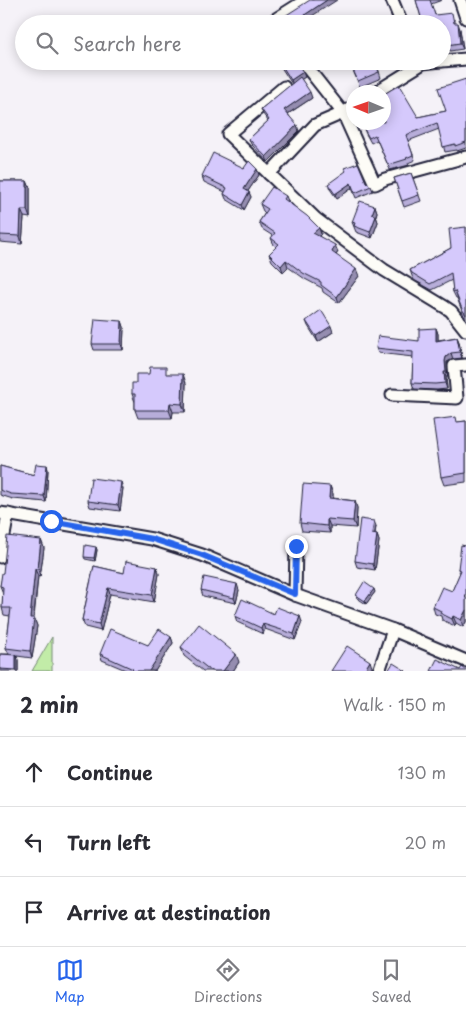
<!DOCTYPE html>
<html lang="en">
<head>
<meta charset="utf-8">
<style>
	body { margin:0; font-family:"Playpen Sans",sans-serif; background:#f2f2f3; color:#2b2b33 }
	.compass { position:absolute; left:346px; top:85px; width:45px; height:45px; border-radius:50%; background:#fff; box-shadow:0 2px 12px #0003; rotate:272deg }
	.stop { position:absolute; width:15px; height:15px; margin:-11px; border:4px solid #2563eb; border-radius:50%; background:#fff }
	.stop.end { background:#2563eb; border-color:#fff; box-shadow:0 1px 5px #0008 }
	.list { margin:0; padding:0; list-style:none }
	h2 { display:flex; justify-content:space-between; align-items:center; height:65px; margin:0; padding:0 20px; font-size:21px }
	h2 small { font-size:16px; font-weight:400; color:#7c7c81 }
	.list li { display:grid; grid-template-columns:32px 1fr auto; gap:15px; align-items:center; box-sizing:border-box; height:70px; padding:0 20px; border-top:1px solid #e1e1e2 }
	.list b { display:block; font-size:19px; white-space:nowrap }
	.list em { font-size:16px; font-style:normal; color:#7c7c81 }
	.icon { flex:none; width:28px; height:28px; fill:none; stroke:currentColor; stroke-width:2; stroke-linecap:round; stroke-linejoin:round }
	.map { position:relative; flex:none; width:466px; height:671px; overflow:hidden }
	.search { position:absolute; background:#fff; box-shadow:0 2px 12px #0003; left:15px; right:15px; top:15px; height:55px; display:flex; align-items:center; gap:12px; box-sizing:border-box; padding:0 18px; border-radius:28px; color:#7c7c81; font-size:19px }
	.sheet { height:275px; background:#fff }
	nav { display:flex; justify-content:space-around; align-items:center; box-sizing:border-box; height:70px; border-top:1px solid #e1e1e2; background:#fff; font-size:14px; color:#7c7c81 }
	nav a { display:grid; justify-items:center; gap:2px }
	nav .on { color:#2563eb }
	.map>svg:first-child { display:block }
	.green { fill:#c2eca8; stroke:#728772 }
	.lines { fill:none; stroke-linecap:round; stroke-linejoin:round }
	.street-casing { stroke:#22223b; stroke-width:15 }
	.street { stroke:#fdfcf7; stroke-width:11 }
	.wall { fill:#b7add9; stroke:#22223b }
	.shaded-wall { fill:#958db0; stroke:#22223b }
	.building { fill:#d5c9fc; stroke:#22223b }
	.route { stroke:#2563eb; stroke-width:6 }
</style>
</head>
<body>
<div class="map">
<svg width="466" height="671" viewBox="0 0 466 671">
	<rect width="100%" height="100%" fill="#f5f2f8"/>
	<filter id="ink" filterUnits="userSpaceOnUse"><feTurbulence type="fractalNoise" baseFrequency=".02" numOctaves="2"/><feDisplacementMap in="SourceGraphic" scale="10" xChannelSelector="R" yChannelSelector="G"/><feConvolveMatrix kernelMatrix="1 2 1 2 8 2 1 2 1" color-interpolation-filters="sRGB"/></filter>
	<g filter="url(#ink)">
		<path class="green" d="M52,637V671H32Z"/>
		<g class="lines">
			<g class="street-casing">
				<g id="street">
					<path d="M392,0L402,24"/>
					<path d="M460,0L466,18"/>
					<path d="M272,24L271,22L306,0"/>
					<path d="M302,61L343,113L375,184L385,179L466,157"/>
					<path d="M442,61L466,59"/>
					<path d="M284,87L228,134L316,219L384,270L445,307L451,311L466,330"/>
					<path d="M376,92L423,63L441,61"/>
					<path d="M269,174L315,125L343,113L354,106"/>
					<path d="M392,395L457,398L454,366L466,365"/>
					<path d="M0,513L152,539L202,555L295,595L393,630L466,661"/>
					<path d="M0,557L8,514"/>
					<path d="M295,595L296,546"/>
					<path d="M379,671L393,630"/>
				</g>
			</g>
			<use href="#street" class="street"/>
		</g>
		<g class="wall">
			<path d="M416,0H442L431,4L435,15L455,20V23L460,29L463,49L450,51L449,49L442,52V24L421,17Z"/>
			<path d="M277,61H296L305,77L301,79L312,98L288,114L299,131L268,162L251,144L249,139L268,121L263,114L261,109L292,84Z"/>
			<path d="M349,61H394L378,68L381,78L360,87Z"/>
			<path d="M466,79V148L457,151V150L445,152L439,129L408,141L415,160L408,163L409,165L390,170L377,140L371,143L366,134L364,129L365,128L363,122H384L418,117L446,111Z"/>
			<path d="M244,168L259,175L248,191L251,197L244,210L226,199L224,194L225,192L204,182L202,176Z"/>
			<path d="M411,173L421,201L404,207L394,178Z"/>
			<path d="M0,181H27L30,188V218L24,217L22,244L0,242Z"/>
			<path d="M366,182L371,186L373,191L356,198L352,188L337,199L330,189L328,184Z"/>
			<path d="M286,196L288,201L319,228L321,234L319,236L338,252L336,255L359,276L339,303L323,292L322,288L305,279L288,267L283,272L272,261L269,254L276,247L274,245L271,238L273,236L262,229L259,222L265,213L263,211L260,204Z"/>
			<path d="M375,206L377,212L376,216L378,222L372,238L356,232L352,222Z"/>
			<path d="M466,227V318L464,316L457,298H456L453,292L452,280L432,290L414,280L412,276L410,270L451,248Z"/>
			<path d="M122,321L124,327L123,350H94L92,344Z"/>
			<path d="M306,321L333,332L318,342L308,326Z"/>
			<path d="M436,328L438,334V340L457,337L459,342L462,358L453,359L447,362V367L448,377H446L447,389L437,390L414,389L412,383L413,357L378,353L376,348L419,341Z"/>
			<path d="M169,374L186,383L185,412H173L172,418H138L135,410V402L132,394L136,383Z"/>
			<path d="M466,421V482L444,485L441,477L458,422Z"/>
			<path d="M47,465L48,470L46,502L13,499L0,495V466L34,475Z"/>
			<path d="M330,486L333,494V498L355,501L357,508L356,528L330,526V533L302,531L300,523Z"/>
			<path d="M123,488L120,511L90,507L88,501Z"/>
			<path d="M376,526L375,535H377L379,541L375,570L357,567L355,561Z"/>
			<path d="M41,540L44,548L40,577L38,576L34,618L37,626L32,658L17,656L18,660V671H0V654H9L6,648L10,616L4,615L2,608L3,593L0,586L3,573Z"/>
			<path d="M466,546V622L463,627L456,623L455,626L442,620L441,616L435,614L433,607L452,591L460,573L458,569Z"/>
			<path d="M96,547L97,550L95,561L85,559L84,557Z"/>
			<path d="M94,566L124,573L157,567L159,574L154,602L110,594L101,631L85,627L82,620Z"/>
			<path d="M201,590H239L236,603L203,596Z"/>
			<path d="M375,592L366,604L357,598L356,595Z"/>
			<path d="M274,614L302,622L295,640L265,629L263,634L237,622L235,616Z"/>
			<path d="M171,637L173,643L155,671H128L102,660L100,654L148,645Z"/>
			<path d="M181,647L239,662L233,671H203L184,656Z"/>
		</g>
		<g class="shaded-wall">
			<path d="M327,0H337L301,23L300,18Z"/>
			<path d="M298,16L300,21L297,24H290Z"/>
			<path d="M458,23L460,29L463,49L460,43Z"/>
			<path d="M303,72L305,77L293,85L291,80Z"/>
			<path d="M310,92L312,98L286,115L284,110Z"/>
			<path d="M297,125L299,131L268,162L266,157Z"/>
			<path d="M257,169L259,175L246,194L244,189Z"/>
			<path d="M27,181L30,188V218L27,210Z"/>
			<path d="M351,183L352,188L337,199L335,194Z"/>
			<path d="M249,192L251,197L244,210L242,205Z"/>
			<path d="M375,206L377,212L374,220L372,214Z"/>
			<path d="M21,210L24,217L22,244L20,236Z"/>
			<path d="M376,216L378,222L372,238L370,232Z"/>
			<path d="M319,228L321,234L315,240L313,233Z"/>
			<path d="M335,245L338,252L334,258L332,252Z"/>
			<path d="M286,260L288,267L283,272L281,266Z"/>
			<path d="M356,269L359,276L339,303L337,297Z"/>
			<path d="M122,321L124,327L123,350L121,344Z"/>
			<path d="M331,326L333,332L318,342L316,336Z"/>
			<path d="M436,328L438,334V346L436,341Z"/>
			<path d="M457,337L459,342L462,358L460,352Z"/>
			<path d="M451,353L453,359L447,362V367L448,377L446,372L445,361L446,357Z"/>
			<path d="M444,372L446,377L447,389L445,383Z"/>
			<path d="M183,374L186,383L185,412L182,404Z"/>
			<path d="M170,403L173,412L172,418L169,410Z"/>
			<path d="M47,465L48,470L46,502L44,496Z"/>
			<path d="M121,482L123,488L120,511L118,505Z"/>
			<path d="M330,486L333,494L332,506L329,498Z"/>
			<path d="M355,501L357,508L356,528L353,521Z"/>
			<path d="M327,519L330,526V533L327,526Z"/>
			<path d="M374,521L376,526L374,540L372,534Z"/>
			<path d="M377,535L379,541L375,570L373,564Z"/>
			<path d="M41,540L44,548L40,577L38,569Z"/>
			<path d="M96,547L97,550L95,561L94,558Z"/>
			<path d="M157,567L159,574L154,602L152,595Z"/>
			<path d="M35,569L38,576L33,623L34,618L37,626L32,658L30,651V618Z"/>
			<path d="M237,584L239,590L236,603L234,598Z"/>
			<path d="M108,588L110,594L101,631L99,624Z"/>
			<path d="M374,589L375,592L366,604L365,601Z"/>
			<path d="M466,610V622L463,627L461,620Z"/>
			<path d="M300,616L302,622L295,640L294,634Z"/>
			<path d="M453,616L456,623L455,626L452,619Z"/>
			<path d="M263,624L265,629L263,634L261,628Z"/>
			<path d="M171,637L173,643L155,671H149Z"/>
			<path d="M236,654L239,662L233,671H223Z"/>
			<path d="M16,655L18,660V671H16Z"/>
			<path d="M370,661L372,667L370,671H364Z"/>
		</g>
		<g class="building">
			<path d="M310,0H327L300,18L298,16L290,24H280L277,21Z"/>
			<path d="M416,0H430L435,15L452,13L454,23H458L460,43L447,45L446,43L442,44V24H415L414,18L421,17Z"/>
			<path d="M279,61H296L303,72L291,80Z"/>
			<path d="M349,61H378L375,62L379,72L358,81Z"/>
			<path d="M300,77L310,92L284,110L297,125L266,157L249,139L269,120L261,109Z"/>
			<path d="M466,79V142L455,146V144L443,147L437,123L406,135L413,155L406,158L407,159L388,165L375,135L369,138L364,129L366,128L363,122H384V94L399,85L418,117L446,111L438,88Z"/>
			<path d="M213,153L244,168L249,161L257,169L244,189L249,192L242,205L224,194L227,188L202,176Z"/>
			<path d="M358,163L366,182L371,186L355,193L351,183L335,194L328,184L346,171L344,168Z"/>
			<path d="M411,173L419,195L402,201L394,178Z"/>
			<path d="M0,181H27V210H21L20,236L0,235Z"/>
			<path d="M272,187L286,196L284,199L307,216L319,228L313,233L335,245L332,252L356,269L337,297L321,285V282L303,273L286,260L281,266L269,254L279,244L271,238L275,233L259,222L268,209L260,204Z"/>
			<path d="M360,201L375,206L372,214L376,216L370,232L354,226L355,223L352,222Z"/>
			<path d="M466,227V315L462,309L455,291L453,292L451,273L430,284L412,273L410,270L451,248L449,229Z"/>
			<path d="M321,310L331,326L316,336L306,321Z"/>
			<path d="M95,319L122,321L121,344H92Z"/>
			<path d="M436,328V341L457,337L460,352L451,353L446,357L445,361L446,372H444L445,383L435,384L412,383L413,352L376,348L378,336L419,341V329Z"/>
			<path d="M150,367H166V374H183L182,404L170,403L169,410H135V394H132V383H136V374H149Z"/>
			<path d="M456,417L457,422L466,421V473L441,477L433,420Z"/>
			<path d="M36,464L47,465L44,496L11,494L0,490V466L34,475Z"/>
			<path d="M91,478L121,482L118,505L88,501Z"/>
			<path d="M303,484L330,486L329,498L355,501L353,521L327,519V526L300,523Z"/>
			<path d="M360,519L374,521L372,534L377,535L373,564L355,561Z"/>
			<path d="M7,536L41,540L38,569H35L30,618H34L30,651L6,648L11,608H2L3,587L0,586L2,573H3Z"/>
			<path d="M85,545L96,547L94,558L84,557Z"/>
			<path d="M461,545L466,546V596L465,597L466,598V610L461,620L453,616L452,619L440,613L441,611L433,607L442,587L452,591L461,570L458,569Z"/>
			<path d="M126,561L157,567L152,595L108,588L99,624L82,620L94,566L124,573Z"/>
			<path d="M204,577L237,584L234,598L201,590Z"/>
			<path d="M364,582L374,589L365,601L356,595Z"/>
			<path d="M242,599L274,614L277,607L300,616L294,634L263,624L261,628L235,616Z"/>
			<path d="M199,624L236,654L223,671H211L181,647Z"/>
			<path d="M110,629L148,645L159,629L171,637L149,671H131L133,669L100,654Z"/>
			<path d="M347,646L370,661L364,671H331Z"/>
			<path d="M0,654L16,655V670L0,669Z"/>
			<path d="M437,659L460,670L462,667L466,670V671H431Z"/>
			<path d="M393,663L406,671H388Z"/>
		</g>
	</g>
	<g class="lines" filter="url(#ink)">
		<path class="route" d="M51,521L152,539L202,555L295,594L296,546"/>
	</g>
</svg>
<svg class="compass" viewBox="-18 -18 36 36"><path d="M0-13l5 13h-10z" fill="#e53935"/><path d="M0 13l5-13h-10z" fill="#7c7c81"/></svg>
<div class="stop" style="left:51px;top:521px"></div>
<div class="stop end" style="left:296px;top:546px"></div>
<div class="search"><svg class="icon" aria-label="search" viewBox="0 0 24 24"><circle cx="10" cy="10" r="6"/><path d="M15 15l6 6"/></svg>Search here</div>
</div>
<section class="sheet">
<h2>2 min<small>Walk · 150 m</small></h2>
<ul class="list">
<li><svg class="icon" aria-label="ahead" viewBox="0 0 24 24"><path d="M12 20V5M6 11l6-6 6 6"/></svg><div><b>Continue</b></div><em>130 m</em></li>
<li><svg class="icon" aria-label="left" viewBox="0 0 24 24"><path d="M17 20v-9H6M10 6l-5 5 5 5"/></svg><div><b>Turn left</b></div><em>20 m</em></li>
<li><svg class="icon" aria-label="arrive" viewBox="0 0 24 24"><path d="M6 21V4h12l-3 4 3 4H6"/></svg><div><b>Arrive at destination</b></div></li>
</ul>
</section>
<nav>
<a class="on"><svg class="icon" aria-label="map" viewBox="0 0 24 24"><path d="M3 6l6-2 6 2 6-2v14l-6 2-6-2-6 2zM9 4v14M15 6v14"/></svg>Map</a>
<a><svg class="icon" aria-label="directions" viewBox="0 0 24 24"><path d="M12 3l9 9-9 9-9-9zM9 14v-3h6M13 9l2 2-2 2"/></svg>Directions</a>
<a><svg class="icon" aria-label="saved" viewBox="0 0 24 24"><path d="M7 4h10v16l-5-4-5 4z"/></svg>Saved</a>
</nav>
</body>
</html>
